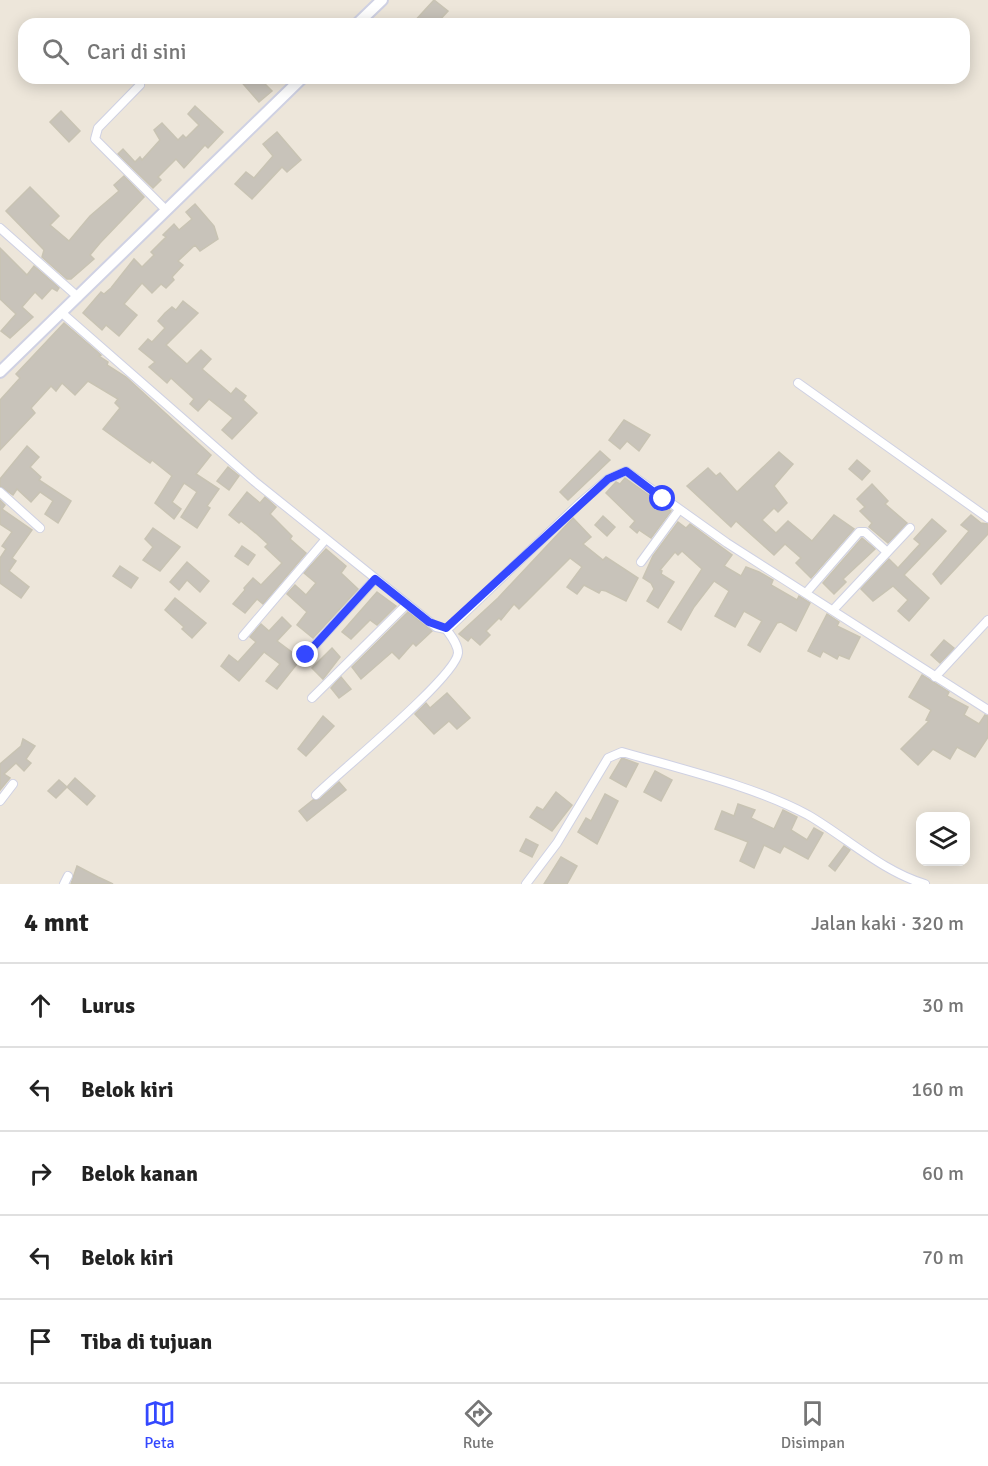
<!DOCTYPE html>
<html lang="id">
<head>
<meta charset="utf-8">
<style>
	body { margin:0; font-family:Signika,sans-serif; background:#f6f6f6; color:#222 }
	.controls { position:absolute; right:18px; bottom:18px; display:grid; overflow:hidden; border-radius:12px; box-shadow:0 3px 15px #0003 }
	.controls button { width:54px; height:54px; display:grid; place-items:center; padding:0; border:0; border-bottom:2px solid #e0e0e0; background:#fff; color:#222; font:30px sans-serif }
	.stop { position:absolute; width:18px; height:18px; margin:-14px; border:4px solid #3448ff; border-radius:50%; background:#fff }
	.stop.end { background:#3448ff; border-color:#fff; box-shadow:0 2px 6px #0008 }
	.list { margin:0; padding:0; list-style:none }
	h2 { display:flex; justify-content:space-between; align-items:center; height:78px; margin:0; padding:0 24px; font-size:26px }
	h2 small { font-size:20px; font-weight:400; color:#767676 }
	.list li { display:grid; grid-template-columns:39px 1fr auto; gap:18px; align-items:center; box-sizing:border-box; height:84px; padding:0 24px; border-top:2px solid #e0e0e0 }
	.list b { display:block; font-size:22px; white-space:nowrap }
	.list em { font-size:20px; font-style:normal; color:#767676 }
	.icon { flex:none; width:33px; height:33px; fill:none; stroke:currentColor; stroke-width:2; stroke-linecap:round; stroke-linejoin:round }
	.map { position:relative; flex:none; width:988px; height:884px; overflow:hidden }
	.search { position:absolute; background:#fff; box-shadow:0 3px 15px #0003; left:18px; right:18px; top:18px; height:66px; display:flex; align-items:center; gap:15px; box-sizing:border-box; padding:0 21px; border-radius:18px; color:#767676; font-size:22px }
	.sheet { height:498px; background:#fff }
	nav { display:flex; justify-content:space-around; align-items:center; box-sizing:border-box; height:84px; border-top:2px solid #e0e0e0; background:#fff; font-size:16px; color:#767676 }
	nav a { display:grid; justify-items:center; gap:3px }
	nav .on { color:#3448ff }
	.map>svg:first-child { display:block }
	.building { fill:#c8c3ba; stroke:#c8c3b3; stroke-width:1.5 }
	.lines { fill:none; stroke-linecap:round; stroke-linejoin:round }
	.street-casing { stroke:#cfd1e3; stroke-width:10 }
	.secondary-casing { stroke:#cfd1e3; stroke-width:14 }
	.street { stroke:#fff; stroke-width:8 }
	.secondary { stroke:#fff; stroke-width:10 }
	.route { stroke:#3448ff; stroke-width:8 }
</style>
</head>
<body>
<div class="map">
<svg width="988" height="884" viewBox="0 0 988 884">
	<rect width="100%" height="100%" fill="#ede6da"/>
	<g class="building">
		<path d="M434,0L448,11L436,24H412Z"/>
		<path d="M238,78H270L264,83L272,91L259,102Z"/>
		<path d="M195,106L223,132L208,148L205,145L184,168L176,159L158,177L161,180L153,188L118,154L123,149L135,162L140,157L142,160L160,140L154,130L162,123L178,140L183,135L186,138L199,125L188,114Z"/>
		<path d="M61,111L80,131L69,142L50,122Z"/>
		<path d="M277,132L301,160L287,172L282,167L252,199L235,184L246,172L254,178L273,156L263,144Z"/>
		<path d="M124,176L144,197L100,243L90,255L94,259L71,279H67L42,257L44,250L6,211L30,187L59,216L50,225L69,241L90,216L119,191L114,185Z"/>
		<path d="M195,204L214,226L218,239L200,251L195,245L178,261L183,265L172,277L174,280L166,288L161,284L152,293L142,283L124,304L137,315L119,336L106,325L102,330L83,313L101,292L104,294L111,288L134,259L142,267L154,255L151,252L166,237L163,235L174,224L179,230L192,219L186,212Z"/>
		<path d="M0,248L27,275L34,266L59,288L57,291L52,288L42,299L35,292L22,307L33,317L10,338L1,331L16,314L0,299Z"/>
		<path d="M183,301L198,313L166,345L187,364L201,350L211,359L202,369L231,394L236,388L246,396L243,400L257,413L232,439L222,430L233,418L209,399L198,411L190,404L194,399L171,378L167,383L149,367L155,362L139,349L148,339L152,342L165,328L158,321L165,313L172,307L176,310Z"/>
		<path d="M64,323L101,355L99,356L108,362L107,365L126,377L211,455L196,474L219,489L207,506L210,508L197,528L181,517L197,492L184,483L172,502L181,509L174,519L155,503L172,476L152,460L150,463L103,429L120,408L115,403L118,399L88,381L75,395L62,383L56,391L51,386L31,408L35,413L0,450V400L20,378L16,374Z"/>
		<path d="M624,420L650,435L639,451L627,441L620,449L609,440Z"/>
		<path d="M27,446L39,457L30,467L41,477L39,480L71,501L58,523L45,514L53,501L40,492L31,502L17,489L13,495L0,486V479Z"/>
		<path d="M600,451L610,460L568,500L560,492Z"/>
		<path d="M779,452L793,464L774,486L787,503L778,512L774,508L762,520L776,533L788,521L812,541L834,515L854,529L811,578L796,563L801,558L785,544L774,555L736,521L731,527L687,486L708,468L716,476L720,473L737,492Z"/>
		<path d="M857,460L870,471L862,480L849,469Z"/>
		<path d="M228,467L239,476L229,490L217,481Z"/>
		<path d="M625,478L671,511L651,538L639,530L637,533L630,527L635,521L606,493L616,482L620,484Z"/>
		<path d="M872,484L888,501L885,504L907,523L888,543L869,527L872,523L860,511L865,507L857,499Z"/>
		<path d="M247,492L260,503L265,497L276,507L270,514L292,536L290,539L306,553L263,604L257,599L245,613L233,604L245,590L244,588L253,578L261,585L282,563L265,547L268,544L257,534L241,521L239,523L229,515Z"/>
		<path d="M0,500L5,505L2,509L32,530L12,558L16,561L9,571L29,587L21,598L0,583V558L6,549L2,546L12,532L0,524Z"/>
		<path d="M971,515L981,523L988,524V534L941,584L933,574L969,531L961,525Z"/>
		<path d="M603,516L615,527L607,536L595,525Z"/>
		<path d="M573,518L591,537L583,544L603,560L606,557L638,578L626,601L606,591L601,590L599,593L584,585L577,594L567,587L582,567L570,558L519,609L514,604L501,620L499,618L486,631L490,635L480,645L471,637L468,641L459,634L498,598Z"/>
		<path d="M932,519L946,531L904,575L929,598L909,621L898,611L908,600L893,586L873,601L861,589L889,559L898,568L920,544L914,539Z"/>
		<path d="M678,522L686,528L690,524L732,555L724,566L741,576L746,567L759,572L773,580L771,585L797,600L799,596L810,603L796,631L781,622L777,623L760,652L748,645L762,621L744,611L735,627L715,616L729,591L714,581L694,607L681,630L668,622L702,569L682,551L678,555L675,552L660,570L662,571L661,574L674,582L658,608L647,601L654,589L651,583L643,578L653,556Z"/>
		<path d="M153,528L180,547L160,571L143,560L153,547L145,539Z"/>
		<path d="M862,538L875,549L843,579L846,582L834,594L823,583Z"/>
		<path d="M242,546L255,555L248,565L235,556Z"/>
		<path d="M326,549L346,566L341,573L358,589L313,638L297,625L307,612L287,594L295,585L306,595L316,583L304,573Z"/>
		<path d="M187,562L209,581L200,592L187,580L179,590L170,582Z"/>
		<path d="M120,566L138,578L131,588L113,576Z"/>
		<path d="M377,592L396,606L377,625L370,620L351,639L342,632Z"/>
		<path d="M175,598L206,623L192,638L182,629L184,627L165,610Z"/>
		<path d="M408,612L432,631L416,646L413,643L399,659L392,652L361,679L352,667Z"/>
		<path d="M827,614L839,622L837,626L860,637L849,659L839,655L837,659L823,651L820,657L808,651Z"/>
		<path d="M282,617L291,626L277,641L301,659L277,689L266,681L280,664L264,652L239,681L221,666L229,655L238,662L256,642L250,637L261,624L269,631Z"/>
		<path d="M944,640L954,648L940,663L931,655Z"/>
		<path d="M332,648L340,657L323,679L312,668Z"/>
		<path d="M922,675L949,692L947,696L968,707L964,715L979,724L985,715L988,716V737L975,757L957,747L950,759L933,749L918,765L901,749L929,721L926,720L931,710L909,697Z"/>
		<path d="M341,677L351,689L339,698L331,688Z"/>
		<path d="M447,693L470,718L457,729L449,721L434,734L415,714L426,703L430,708Z"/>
		<path d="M323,716L334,726L306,756L298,749Z"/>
		<path d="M23,739L35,746L26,759L31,763L24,771L16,763L4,774L10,778L0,790V764L21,746Z"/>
		<path d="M622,758L638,764L626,787L610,778Z"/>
		<path d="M655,771L672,780L661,801L644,792Z"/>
		<path d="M75,778L95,796L87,805L67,787L56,798L48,791L59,780L67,787Z"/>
		<path d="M339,782L346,790L307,821L299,811L313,800L320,799Z"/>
		<path d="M556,792L572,805L552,831L530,817L537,807L543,810Z"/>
		<path d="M605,794L618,801L597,844L578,832L586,818L591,821Z"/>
		<path d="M738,804L755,810L751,818L774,829L783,810L797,817L791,830L807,840L814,828L823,833L808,859L784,846L780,853L764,845L754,868L740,861L748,842L715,829L722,811L734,816Z"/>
		<path d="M526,839L538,845L532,857L520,851Z"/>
		<path d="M844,846L850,850L835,871L829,866Z"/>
		<path d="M561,857L577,866L567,884H544Z"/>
		<path d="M77,866L98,877L113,884H71Z"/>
	</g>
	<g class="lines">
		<g class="street-casing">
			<g id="street">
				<path d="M140,85L98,128L95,139L166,210"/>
				<path d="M0,228L78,297"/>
				<path d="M62,313L254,481L436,627L446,629L451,626L580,503L608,479L626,471L727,543L988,710"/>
				<path d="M798,383L988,518"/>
				<path d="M0,492L40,528"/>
				<path d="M641,562L679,510"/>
				<path d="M806,593L859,532H865L887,552"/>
				<path d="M834,609L910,528"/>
				<path d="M243,636L325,540"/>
				<path d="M306,655L375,579"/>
				<path d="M935,677L988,620"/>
				<path d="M312,698L407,604"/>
				<path d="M316,795C339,772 456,677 458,653C458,644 451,636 446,629"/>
				<path d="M0,801L13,784"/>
				<path d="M64,884L68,876"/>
				<path d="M526,884L557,843L608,758L622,752C681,769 754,786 808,815C846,837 883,872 925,884"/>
			</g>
		</g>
		<g class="secondary-casing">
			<g id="secondary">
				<path d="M357,24L382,0"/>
				<path d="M0,372L302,78"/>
			</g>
		</g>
		<use href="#street" class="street"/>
		<use href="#secondary" class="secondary"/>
	</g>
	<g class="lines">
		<path class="route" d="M306,655L375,579L429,622L446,628L608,479L626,471L663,499"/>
	</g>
</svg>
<div class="controls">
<button><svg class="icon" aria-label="layers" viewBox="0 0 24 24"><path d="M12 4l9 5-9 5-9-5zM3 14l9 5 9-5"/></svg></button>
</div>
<div class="stop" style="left:663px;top:499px"></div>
<div class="stop end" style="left:306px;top:655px"></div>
<div class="search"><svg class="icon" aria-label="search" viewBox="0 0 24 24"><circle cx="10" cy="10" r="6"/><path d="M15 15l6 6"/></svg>Cari di sini</div>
</div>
<section class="sheet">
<h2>4 mnt<small>Jalan kaki · 320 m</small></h2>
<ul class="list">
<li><svg class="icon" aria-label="ahead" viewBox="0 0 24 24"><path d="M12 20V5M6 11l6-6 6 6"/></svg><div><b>Lurus</b></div><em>30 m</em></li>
<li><svg class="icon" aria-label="left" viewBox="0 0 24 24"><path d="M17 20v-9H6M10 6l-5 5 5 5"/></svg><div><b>Belok kiri</b></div><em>160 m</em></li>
<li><svg class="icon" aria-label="right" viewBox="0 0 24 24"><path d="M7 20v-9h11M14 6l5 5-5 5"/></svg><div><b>Belok kanan</b></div><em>60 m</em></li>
<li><svg class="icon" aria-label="left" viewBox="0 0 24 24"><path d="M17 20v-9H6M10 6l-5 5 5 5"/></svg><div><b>Belok kiri</b></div><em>70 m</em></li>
<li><svg class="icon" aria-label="arrive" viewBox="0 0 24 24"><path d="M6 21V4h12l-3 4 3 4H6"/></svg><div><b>Tiba di tujuan</b></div></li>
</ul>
</section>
<nav>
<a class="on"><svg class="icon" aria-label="map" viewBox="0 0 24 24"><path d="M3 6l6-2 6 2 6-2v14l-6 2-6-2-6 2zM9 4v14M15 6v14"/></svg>Peta</a>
<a><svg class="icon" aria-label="directions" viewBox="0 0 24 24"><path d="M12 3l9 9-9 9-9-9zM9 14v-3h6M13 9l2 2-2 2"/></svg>Rute</a>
<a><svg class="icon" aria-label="saved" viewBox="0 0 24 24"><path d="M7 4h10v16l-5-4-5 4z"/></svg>Disimpan</a>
</nav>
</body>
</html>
